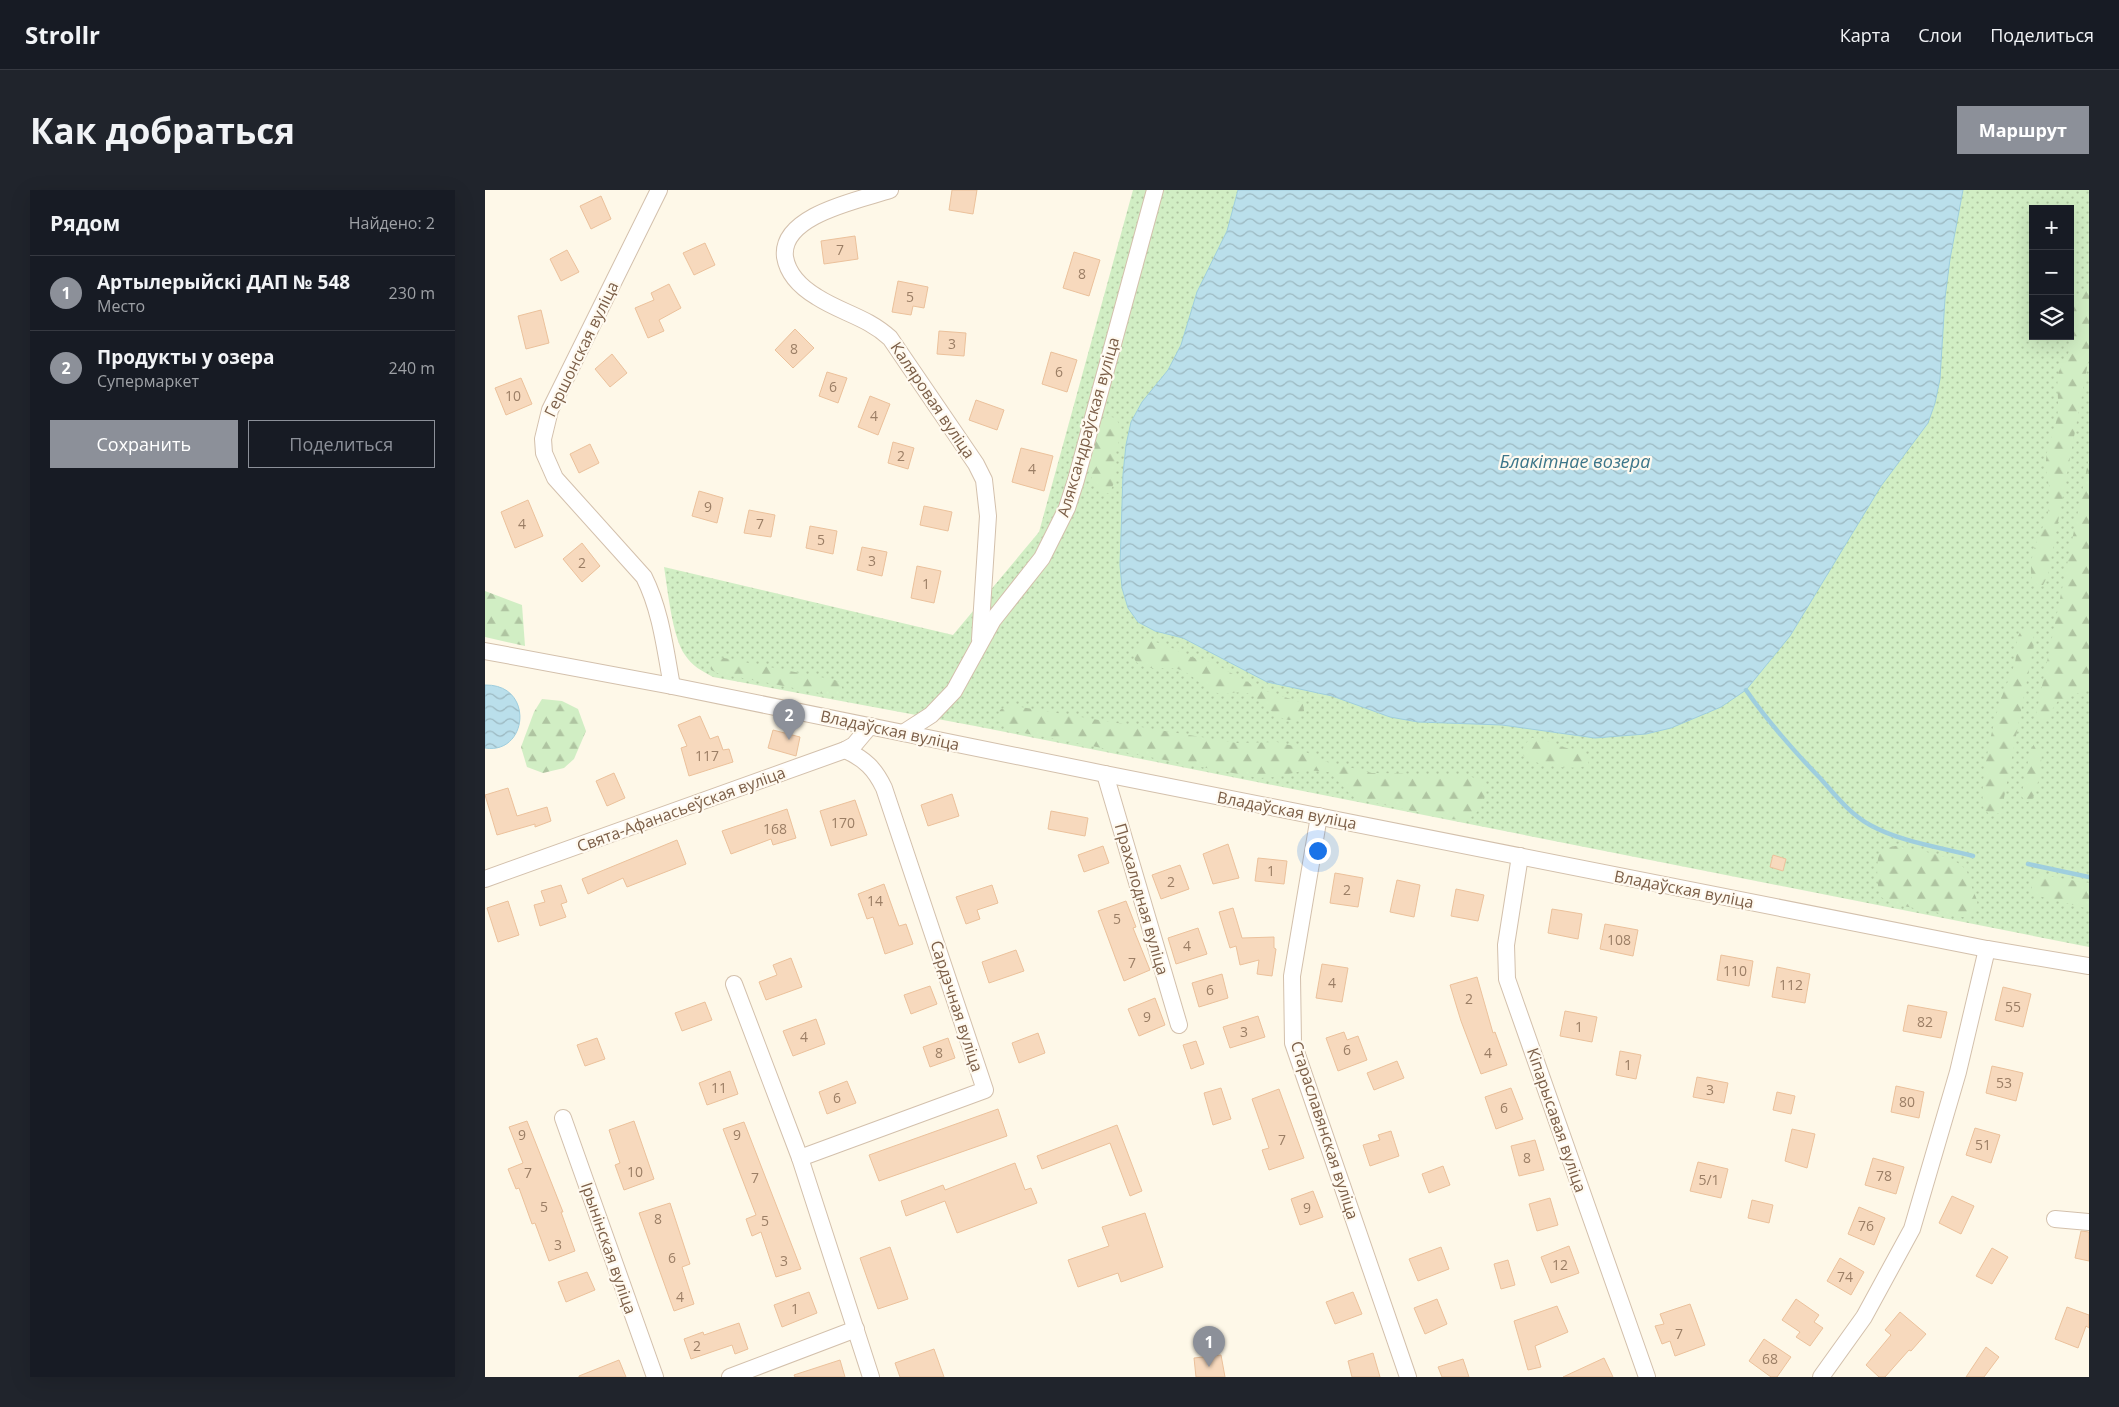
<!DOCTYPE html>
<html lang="ru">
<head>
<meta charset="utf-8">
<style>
	body { margin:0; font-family:"Open Sans",sans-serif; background:#20242c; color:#f1f3f6 }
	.controls { position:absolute; right:15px; top:15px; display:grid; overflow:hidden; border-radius:0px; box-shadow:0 5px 20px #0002 }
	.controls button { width:45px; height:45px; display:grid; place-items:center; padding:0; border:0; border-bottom:1px solid #363941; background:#171b24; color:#f1f3f6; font:25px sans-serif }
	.you { position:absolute; left:832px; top:660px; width:18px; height:18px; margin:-12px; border:4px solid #fff; border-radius:50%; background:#1a73e8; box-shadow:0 0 0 8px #1a73e833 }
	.badge { display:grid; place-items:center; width:32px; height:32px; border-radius:50%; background:#8c9099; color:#fff; font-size:16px; font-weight:700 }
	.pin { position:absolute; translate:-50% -41px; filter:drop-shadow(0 1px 2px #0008) }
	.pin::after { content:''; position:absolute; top:26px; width:18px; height:15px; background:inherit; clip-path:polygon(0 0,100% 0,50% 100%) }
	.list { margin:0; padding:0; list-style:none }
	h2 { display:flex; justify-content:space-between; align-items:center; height:65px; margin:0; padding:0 20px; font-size:21px }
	h2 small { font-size:16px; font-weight:400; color:#9ea1a6 }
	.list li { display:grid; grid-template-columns:32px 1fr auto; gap:15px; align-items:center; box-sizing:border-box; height:75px; padding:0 20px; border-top:1px solid #363941 }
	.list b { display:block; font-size:19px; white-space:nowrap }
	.list p { margin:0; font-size:16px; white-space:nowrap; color:#9ea1a6 }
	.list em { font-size:16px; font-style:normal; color:#9ea1a6 }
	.actions { display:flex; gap:10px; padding:15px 20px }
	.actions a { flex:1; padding:11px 0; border:1px solid #8c9099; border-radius:0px; text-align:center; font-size:18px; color:#8c9099 }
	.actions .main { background:#8c9099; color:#fff }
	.icon { flex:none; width:28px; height:28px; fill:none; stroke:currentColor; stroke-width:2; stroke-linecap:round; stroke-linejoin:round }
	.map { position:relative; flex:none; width:1604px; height:1187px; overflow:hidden; border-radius:0px }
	header { display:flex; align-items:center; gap:30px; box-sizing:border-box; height:70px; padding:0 25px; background:#171b24; border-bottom:1px solid #363941 }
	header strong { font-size:24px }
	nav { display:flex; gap:28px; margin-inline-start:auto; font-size:18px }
	.intro { display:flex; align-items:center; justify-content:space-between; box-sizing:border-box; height:120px; padding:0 30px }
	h1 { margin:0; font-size:35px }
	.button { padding:12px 22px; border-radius:0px; background:#8c9099; color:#fff; font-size:18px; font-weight:700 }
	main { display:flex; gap:30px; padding:0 30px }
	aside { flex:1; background:#171b24; border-radius:0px; box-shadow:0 5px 20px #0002 }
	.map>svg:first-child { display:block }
	.grass { fill:url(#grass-dots); fill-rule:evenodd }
	.forest { fill:url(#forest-firs) }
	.water { fill:url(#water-waves); stroke:#9fcede }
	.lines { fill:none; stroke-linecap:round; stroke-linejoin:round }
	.stream { stroke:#9fcede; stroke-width:4.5 }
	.building { fill:#f7d9bd; stroke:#ebc19b }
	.minor-casing { stroke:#d3c0ac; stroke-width:18 }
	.minor { stroke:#fff; stroke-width:16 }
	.labels { text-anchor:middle; stroke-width:4.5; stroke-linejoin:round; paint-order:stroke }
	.number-label { font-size:14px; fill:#9b7e65 }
	.street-label { font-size:16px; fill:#7c5f48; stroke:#fffaf0 }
	.water-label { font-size:18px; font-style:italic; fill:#3c768a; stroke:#fffaf0 }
</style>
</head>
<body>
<header>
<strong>Strollr</strong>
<nav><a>Карта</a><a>Слои</a><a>Поделиться</a></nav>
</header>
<div class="intro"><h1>Как добраться</h1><a class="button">Маршрут</a></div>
<main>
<aside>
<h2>Рядом<small>Найдено: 2</small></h2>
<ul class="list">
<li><span class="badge">1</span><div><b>Артылерыйскі ДАП № 548</b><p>Место</p></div><em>230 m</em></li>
<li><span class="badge">2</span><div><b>Продукты у озера</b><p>Супермаркет</p></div><em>240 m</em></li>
</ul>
<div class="actions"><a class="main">Сохранить</a><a>Поделиться</a></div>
</aside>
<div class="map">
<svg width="1604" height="1187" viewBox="0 0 1604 1187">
	<defs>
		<pattern id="grass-dots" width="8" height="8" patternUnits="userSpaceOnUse" patternTransform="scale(1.25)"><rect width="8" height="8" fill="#d1eec4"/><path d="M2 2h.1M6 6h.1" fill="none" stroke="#afc4a1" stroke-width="1.8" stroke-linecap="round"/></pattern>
		<pattern id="forest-firs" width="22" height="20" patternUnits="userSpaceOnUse" patternTransform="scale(1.25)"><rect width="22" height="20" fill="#d1eec4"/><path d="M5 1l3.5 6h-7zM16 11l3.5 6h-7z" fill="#afc4a1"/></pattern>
		<pattern id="water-waves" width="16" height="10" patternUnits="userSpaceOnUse" patternTransform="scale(1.25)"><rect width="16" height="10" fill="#badfeb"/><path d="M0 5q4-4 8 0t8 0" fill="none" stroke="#9cb8c0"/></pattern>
	</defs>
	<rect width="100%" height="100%" fill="#fef8e8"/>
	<path class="grass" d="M648,0H1604V757L490,536L228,487C217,481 207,476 200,465C187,446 183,401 179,377L468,445L554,342ZM1548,19H1585V146H1548Z"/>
	<g class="forest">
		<path d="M1604,100V167L1563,385L1558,395H1553L1547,390C1541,360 1561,340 1565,313C1567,299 1560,285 1561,271C1561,256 1570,242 1572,227C1575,213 1571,199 1573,185C1575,175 1583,168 1585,158C1589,140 1581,107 1604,100Z"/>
		<path d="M621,226L631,228L637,240L630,265L629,293L624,303L619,304C596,298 606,236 621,226Z"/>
		<path d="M1604,268V499L1573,511L1560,530H1550Z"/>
		<path d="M0,401L37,415L40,456L0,447Z"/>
		<path d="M1541,438L1548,442L1549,454L1518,613L1514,623L1506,626L1499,619C1493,597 1508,533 1516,509C1520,497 1526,485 1530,473C1533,461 1528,443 1541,438Z"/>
		<path d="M663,450L681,455L702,466L726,472L775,499L815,512L818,514L819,521C799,546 781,511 765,504C754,499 743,506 732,503C717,499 708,483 693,479C681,476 665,481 655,475C642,467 652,452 663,450Z"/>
		<path d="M234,467L350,490L354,492L358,500L357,503L349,506L232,483L226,480L224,472L228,468Z"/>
		<path d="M57,509L77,511L93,519L101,541L89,569L79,578L58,583L42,577L36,557L49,522Z"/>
		<path d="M523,515L752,553L792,552L808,556L842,572L887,583L981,585C987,587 994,589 998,595C1005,605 994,624 984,628C978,630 971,629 964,629L872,609L865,604L844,582L821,580L791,587L774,588L528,541C517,537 511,532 515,520Z"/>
		<path d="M1047,548C1059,547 1066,554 1078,557C1088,560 1097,558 1104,567L1103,575C1091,581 1047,576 1038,565C1037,557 1040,553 1047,548Z"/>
		<path d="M1549,554H1553L1556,557C1558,568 1553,602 1546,611L1542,612L1537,607V603L1545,561Z"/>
		<path d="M1411,656C1429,660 1465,664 1478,677C1485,683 1484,691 1487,698C1490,706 1494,711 1492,720L1483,727H1475L1408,714L1396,707C1392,700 1390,667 1396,661C1400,657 1406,657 1411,656Z"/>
		<path d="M1556,685L1604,693V719L1550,705L1547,701V690Z"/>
	</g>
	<g class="water">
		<path d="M753,0H1478L1465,69L1460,108L1455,189L1450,213L1443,233L1396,296L1305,446L1261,500L1236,517L1186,538L1161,544L1110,548L1017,535L933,532L905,527L847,506L782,492L698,448L670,441L653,432L643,418L637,398L635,375L638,284L641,255L646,232L657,212L683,180L696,155L712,102L742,41Z"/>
		<path d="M0,495C50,494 43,565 0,558Z"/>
	</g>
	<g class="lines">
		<g class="stream">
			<path d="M1261,500C1283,532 1308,560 1335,588C1350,605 1365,624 1385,635C1416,652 1454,657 1488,666"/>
			<path d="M1543,674L1604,687"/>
		</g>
	</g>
	<g class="building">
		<path d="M467,0H492L488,24L464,20Z"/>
		<path d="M116,6L126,29L106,39L95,16Z"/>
		<path d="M370,46L373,69L339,74L336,51Z"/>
		<path d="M220,53L230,75L209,85L198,63Z"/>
		<path d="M82,60L94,82L76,91L65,69Z"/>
		<path d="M589,62L615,70L604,106L578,98Z"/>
		<path d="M413,91L443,97L439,118L428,116L426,125L407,122Z"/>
		<path d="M184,94L196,118L174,130L179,141L163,148L150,118L169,110L166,103Z"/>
		<path d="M56,120L64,153L41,159L33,126Z"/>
		<path d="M310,139L329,158L308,178L290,160Z"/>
		<path d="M454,141L481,143L479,166L452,164Z"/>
		<path d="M566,162L592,170L582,202L557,194Z"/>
		<path d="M127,164L142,183L125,197L110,179Z"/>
		<path d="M342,182L362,188L353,213L334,206Z"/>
		<path d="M36,188L47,214L21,225L10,198Z"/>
		<path d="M385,206L405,214L393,245L373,237Z"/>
		<path d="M491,210L519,220L512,240L484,230Z"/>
		<path d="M408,252L429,258L423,279L403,273Z"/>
		<path d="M105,254L114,273L94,283L85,264Z"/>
		<path d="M536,258L568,266L559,301L527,292Z"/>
		<path d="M214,301L238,308L232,333L207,326Z"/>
		<path d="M43,310L58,346L30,358L16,322Z"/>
		<path d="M439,316L467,322L463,341L435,335Z"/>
		<path d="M264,320L290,325L286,347L259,343Z"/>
		<path d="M325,336L352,341L348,364L321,358Z"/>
		<path d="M97,353L115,376L97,392L78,369Z"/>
		<path d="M377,357L402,362L397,386L372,380Z"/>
		<path d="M432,376L456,381L449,413L426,408Z"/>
		<path d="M215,526L225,549L233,546L238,560L244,559L248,572L204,586L196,558L202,556L193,535Z"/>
		<path d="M288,540L315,547L311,566L283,558Z"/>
		<path d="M129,583L140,608L122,616L111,591Z"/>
		<path d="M23,598L32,626L62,617L66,631L50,637V634L12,645L0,605Z"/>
		<path d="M467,604L474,626L443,636L436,615Z"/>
		<path d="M370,610L382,645L346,656L335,621Z"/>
		<path d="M302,619L311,648L288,655L286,649L246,664L237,641Z"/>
		<path d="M566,621L603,628L600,646L563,639Z"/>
		<path d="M192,650L201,674L142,697L138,688L103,704L97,689Z"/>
		<path d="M743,654L754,688L728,694L718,664Z"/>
		<path d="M618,656L624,673L599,682L593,665Z"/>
		<path d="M1288,665L1301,669L1298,681L1285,677Z"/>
		<path d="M773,668L802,671L799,694L770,691Z"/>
		<path d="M695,675L704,699L676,709L667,685Z"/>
		<path d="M850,683L878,688L873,717L845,713Z"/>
		<path d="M912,690L935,695L929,727L905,722Z"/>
		<path d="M399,694L414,736L421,734L428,754L400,764L388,727L382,729L373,704Z"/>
		<path d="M76,695L82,712L76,714L81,727L55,736L49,715L60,712L56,701Z"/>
		<path d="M507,695L513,713L492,720L495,729L481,734L471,707Z"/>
		<path d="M971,699L999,705L993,731L966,726Z"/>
		<path d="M23,711L34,745L13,752L2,718Z"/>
		<path d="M641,711L651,737L648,738L665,780L639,791L613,721Z"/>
		<path d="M748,718L757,748L789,747V758L791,759L787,786L772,784L774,770L755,775L751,756L745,758L734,722Z"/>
		<path d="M1067,719L1097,724L1093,749L1063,743Z"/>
		<path d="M1120,734L1153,740L1148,766L1115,759Z"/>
		<path d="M713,738L722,764L691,774L683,748Z"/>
		<path d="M531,760L539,781L504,793L497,772Z"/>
		<path d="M1236,765L1268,771L1264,796L1232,790Z"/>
		<path d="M306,768L317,797L281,810L274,792L292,785L288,775Z"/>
		<path d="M837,774L863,778L857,812L831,808Z"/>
		<path d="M1292,777L1325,784L1320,813L1287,807Z"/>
		<path d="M737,784L743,808L714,817L707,793Z"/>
		<path d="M992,787L1008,843L1010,842L1022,875L996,884L976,831L965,795Z"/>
		<path d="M445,796L452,814L426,824L419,805Z"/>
		<path d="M1518,797L1546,804L1538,837L1510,830Z"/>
		<path d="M670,808L680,835L654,846L643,819Z"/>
		<path d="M220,812L227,830L197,841L190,823Z"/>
		<path d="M1423,815L1462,822L1456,848L1418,841Z"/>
		<path d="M1080,821L1112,827L1107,852L1075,846Z"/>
		<path d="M773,826L780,847L745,858L738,837Z"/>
		<path d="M331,829L340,854L308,866L298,841Z"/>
		<path d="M859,842L862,850L873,846L882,870L853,881L841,848Z"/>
		<path d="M553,843L560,863L534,873L527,853Z"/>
		<path d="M112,848L120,869L100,876L92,855Z"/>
		<path d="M463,848L470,868L445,877L438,857Z"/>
		<path d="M711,851L719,874L706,879L698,855Z"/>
		<path d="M1135,861L1156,865L1151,889L1131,885Z"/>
		<path d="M912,871L919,888L889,900L882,883Z"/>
		<path d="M1507,876L1538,883L1531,911L1501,903Z"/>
		<path d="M245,881L253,904L222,915L214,893Z"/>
		<path d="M1212,887L1243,893L1239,913L1208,907Z"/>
		<path d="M362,891L371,913L342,924L334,902Z"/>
		<path d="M1411,896L1439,902L1434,928L1406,922Z"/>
		<path d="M736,898L746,929L728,935L719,903Z"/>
		<path d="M1026,898L1038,929L1011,939L1000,907Z"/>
		<path d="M794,899L819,968L784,980L777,960L784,958L767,909Z"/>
		<path d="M1292,902L1310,906L1306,924L1288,920Z"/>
		<path d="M513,919L522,946L394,991L384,965Z"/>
		<path d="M42,931L78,1022H76L90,1061L64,1071L50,1033L47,1034L34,998L31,999L23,979L38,973L24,937Z"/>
		<path d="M149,931L169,989L139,1000L130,975L135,973L124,940Z"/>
		<path d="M259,932L316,1079L291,1087L276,1042L267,1046L261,1029L271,1025L238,939Z"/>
		<path d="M632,935L657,1001L645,1006L625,953L557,979L552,966Z"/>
		<path d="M1490,938L1515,945L1506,973L1481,965Z"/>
		<path d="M1307,939L1330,944L1322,978L1300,971Z"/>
		<path d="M906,941L914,966L885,976L878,955L895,950L893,945Z"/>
		<path d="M1050,950L1059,980L1034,986L1026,956Z"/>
		<path d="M1388,968L1419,977L1411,1004L1380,995Z"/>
		<path d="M1213,972L1243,979L1236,1008L1205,1001Z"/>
		<path d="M530,973L540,1000L546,998L552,1013L472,1043L460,1011L421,1026L416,1011L458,995L460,1000Z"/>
		<path d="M958,976L965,995L944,1003L937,984Z"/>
		<path d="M828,1001L838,1027L815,1035L806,1009Z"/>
		<path d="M1467,1006L1489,1016L1476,1044L1454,1033Z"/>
		<path d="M1065,1008L1073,1035L1052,1041L1044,1014Z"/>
		<path d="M1267,1010L1288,1015L1284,1033L1263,1028Z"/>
		<path d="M185,1013L205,1074L197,1077L209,1114L189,1121L154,1023Z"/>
		<path d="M1374,1017L1400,1028L1389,1055L1363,1044Z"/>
		<path d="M660,1023L678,1077L636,1092L633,1083L593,1097L583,1070L624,1056L617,1037Z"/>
		<path d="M1596,1041L1604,1042V1071L1590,1068Z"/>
		<path d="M1084,1056L1094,1083L1066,1093L1056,1067Z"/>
		<path d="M405,1057L423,1109L393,1119L375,1068Z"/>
		<path d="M956,1057L964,1079L933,1091L924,1069Z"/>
		<path d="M1507,1058L1523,1067L1507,1094L1491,1086Z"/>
		<path d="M1355,1068L1379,1082L1366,1105L1342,1091Z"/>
		<path d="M1023,1070L1030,1095L1016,1099L1009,1074Z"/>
		<path d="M102,1082L110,1100L81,1112L73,1092Z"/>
		<path d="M324,1102L332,1123L297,1137L289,1115Z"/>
		<path d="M868,1102L877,1124L850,1134L841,1112Z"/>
		<path d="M952,1109L962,1134L940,1144L929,1118Z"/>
		<path d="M1311,1109L1334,1125L1329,1132L1338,1138L1325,1156L1311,1147L1315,1142L1297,1130Z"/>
		<path d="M1205,1114L1220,1155L1190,1166L1185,1151L1177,1154L1170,1136L1179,1134L1175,1124Z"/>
		<path d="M1072,1116L1083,1142L1050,1156L1056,1177L1043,1180L1029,1131Z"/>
		<path d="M1582,1117L1604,1125V1138L1601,1136L1593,1158L1570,1149Z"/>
		<path d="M1415,1122L1441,1144L1426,1161L1424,1160L1400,1187H1394L1381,1175L1406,1145L1400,1140Z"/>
		<path d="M254,1133L263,1159L250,1164L247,1155L206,1169L199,1149L218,1142L219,1145Z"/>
		<path d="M1279,1149L1306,1167L1292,1187H1286L1264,1171Z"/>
		<path d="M1501,1157L1514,1167L1499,1187H1481Z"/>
		<path d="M449,1159L459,1187H415L410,1173Z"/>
		<path d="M888,1163L895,1187H867L863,1171Z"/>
		<path d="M736,1165L740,1187H711L709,1168Z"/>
		<path d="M1119,1168L1128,1187H1078Z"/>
		<path d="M978,1169L984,1187H957L953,1177Z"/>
		<path d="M134,1170L141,1187H94V1186Z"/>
		<path d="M355,1170L360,1187H310L309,1185Z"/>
	</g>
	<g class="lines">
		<g class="minor-casing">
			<g id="minor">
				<path d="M174,0L65,220L58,249L59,263L70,288L159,387C176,421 180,459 187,496"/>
				<path d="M405,0C375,10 295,25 300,67C303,85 317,98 332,107C357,123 382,127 405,148L491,274L499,290L503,326L495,449"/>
				<path d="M0,461L187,496L620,584L1502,759L1604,776"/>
				<path d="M418,543L446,525L469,501L508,430L557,368L582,318L591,290L670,0"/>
				<path d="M620,584L694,835"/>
				<path d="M834,626L807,786L808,853L923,1187"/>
				<path d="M1035,666L1021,755L1022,789L1162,1187"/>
				<path d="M0,689L360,560L369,555L385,536"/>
				<path d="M249,794L315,968L386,1187"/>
				<path d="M78,928L170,1187"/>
				<path d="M315,968L500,900L399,598C390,579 380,569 360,560"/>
				<path d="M1570,1029L1604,1032"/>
				<path d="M245,1187L371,1139"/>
				<path d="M1336,1187L1379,1127L1427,1039L1473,882L1502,759"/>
			</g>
		</g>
		<use href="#minor" class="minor"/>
	</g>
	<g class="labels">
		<g class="number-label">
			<text x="355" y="65">7</text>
			<text x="597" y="89">8</text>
			<text x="425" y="112">5</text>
			<text x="467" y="159">3</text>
			<text x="309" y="164">8</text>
			<text x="574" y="187">6</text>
			<text x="348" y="202">6</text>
			<text x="28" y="211">10</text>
			<text x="389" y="231">4</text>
			<text x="416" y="271">2</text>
			<text x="547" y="284">4</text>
			<text x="223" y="322">9</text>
			<text x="37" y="339">4</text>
			<text x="275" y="339">7</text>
			<text x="336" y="355">5</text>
			<text x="387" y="376">3</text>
			<text x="97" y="378">2</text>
			<text x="441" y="399">1</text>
			<text x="222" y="571">117</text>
			<text x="358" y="638">170</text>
			<text x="290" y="644">168</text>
			<text x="786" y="686">1</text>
			<text x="686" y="697">2</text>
			<text x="862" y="705">2</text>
			<text x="390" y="716">14</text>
			<text x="632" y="734">5</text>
			<text x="1134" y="755">108</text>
			<text x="702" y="761">4</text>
			<text x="647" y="778">7</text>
			<text x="1250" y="786">110</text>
			<text x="847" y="798">4</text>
			<text x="1306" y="800">112</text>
			<text x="725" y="805">6</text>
			<text x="984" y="814">2</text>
			<text x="1528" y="822">55</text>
			<text x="662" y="832">9</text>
			<text x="1440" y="837">82</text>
			<text x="1094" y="842">1</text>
			<text x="759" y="847">3</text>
			<text x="319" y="852">4</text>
			<text x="862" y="865">6</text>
			<text x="454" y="868">8</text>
			<text x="1003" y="868">4</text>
			<text x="1143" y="880">1</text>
			<text x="1519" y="898">53</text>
			<text x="234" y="903">11</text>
			<text x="1225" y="905">3</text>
			<text x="352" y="913">6</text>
			<text x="1422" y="917">80</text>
			<text x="1019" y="923">6</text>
			<text x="37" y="950">9</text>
			<text x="252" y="950">9</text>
			<text x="797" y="955">7</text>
			<text x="1498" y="960">51</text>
			<text x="1042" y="973">8</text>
			<text x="150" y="987">10</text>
			<text x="43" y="988">7</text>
			<text x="1399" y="991">78</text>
			<text x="270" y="993">7</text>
			<text x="1224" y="995">5/1</text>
			<text x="59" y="1022">5</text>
			<text x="822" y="1023">9</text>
			<text x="173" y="1034">8</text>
			<text x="280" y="1036">5</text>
			<text x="1381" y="1041">76</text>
			<text x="73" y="1060">3</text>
			<text x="187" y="1073">6</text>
			<text x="299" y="1076">3</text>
			<text x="1075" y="1080">12</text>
			<text x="1360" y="1092">74</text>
			<text x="195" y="1112">4</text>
			<text x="310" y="1124">1</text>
			<text x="1194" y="1149">7</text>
			<text x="212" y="1161">2</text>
			<text x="1285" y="1174">68</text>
		</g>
		<g class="street-label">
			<text transform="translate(96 159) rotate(-64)" y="6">Гершонская вуліца</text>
			<text transform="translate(448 210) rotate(56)" y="6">Каляровая вуліца</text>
			<text transform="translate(603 237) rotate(-74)" y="6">Аляксандраўская вуліца</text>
			<text transform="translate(405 540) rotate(12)" y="6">Владаўская вуліца</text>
			<text transform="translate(196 619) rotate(-20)" y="6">Свята-Афанасьеўская вуліца</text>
			<text transform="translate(802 620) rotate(11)" y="6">Владаўская вуліца</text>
			<text transform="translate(1199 699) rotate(11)" y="6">Владаўская вуліца</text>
			<text transform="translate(657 709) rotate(74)" y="6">Прахалодная вуліца</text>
			<text transform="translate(472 816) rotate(72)" y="6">Сардэчная вуліца</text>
			<text transform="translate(1072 930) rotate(71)" y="6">Кіпарысавая вуліца</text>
			<text transform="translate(840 940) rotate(72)" y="6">Стараславянская вуліца</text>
			<text transform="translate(124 1058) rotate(71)" y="6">Ірынінская вуліца</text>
		</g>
		<g class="water-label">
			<text x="1090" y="278">Блакітнае возера</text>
		</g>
	</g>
</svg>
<div class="controls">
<button>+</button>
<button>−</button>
<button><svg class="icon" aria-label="layers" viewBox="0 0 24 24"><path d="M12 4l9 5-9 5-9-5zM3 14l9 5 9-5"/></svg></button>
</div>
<div class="you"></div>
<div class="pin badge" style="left:724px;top:1177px">1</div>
<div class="pin badge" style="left:304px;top:550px">2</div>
</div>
</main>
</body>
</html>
